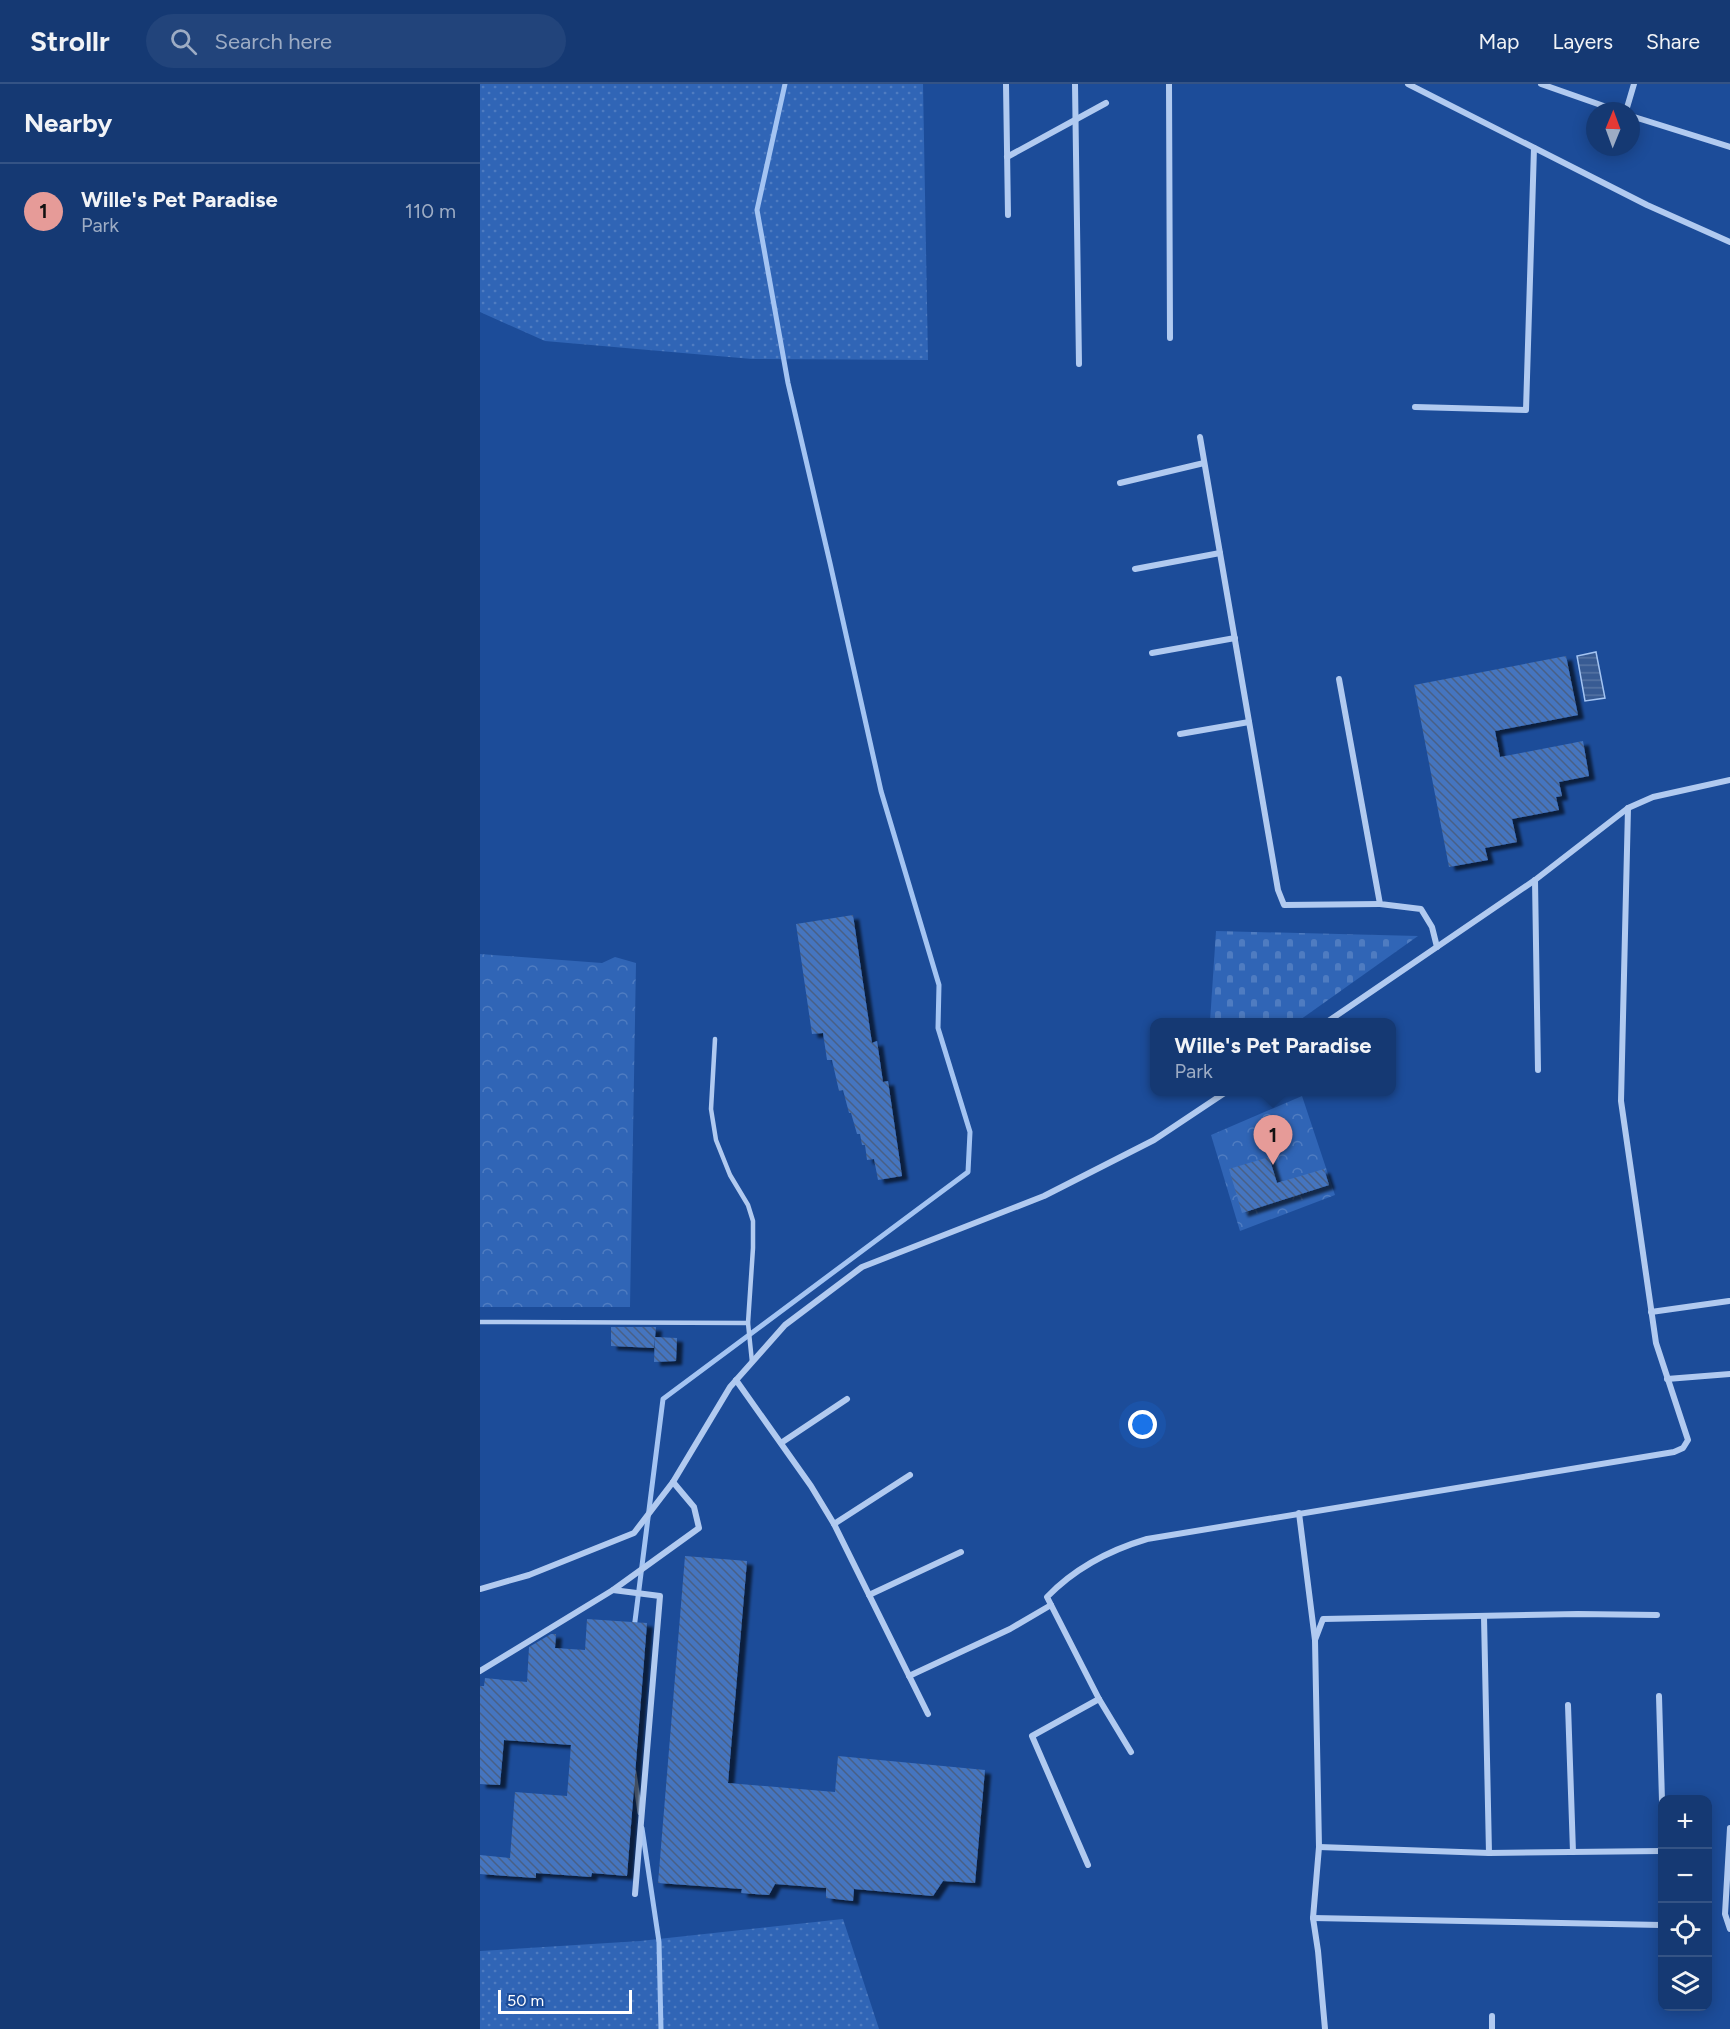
<!DOCTYPE html>
<html lang="en">
<head>
<meta charset="utf-8">
<style>
	body { margin:0; font-family:Figtree,sans-serif; background:#22447b; color:#f1f3f6 }
	.controls { position:absolute; right:18px; bottom:18px; display:grid; overflow:hidden; border-radius:12px; box-shadow:0 3px 15px #0003 }
	.controls button { width:54px; height:54px; display:grid; place-items:center; padding:0; border:0; border-bottom:2px solid #345385; background:#153973; color:#f1f3f6; font:30px sans-serif }
	.compass { position:absolute; left:1106px; top:18px; width:54px; height:54px; border-radius:50%; background:#153973; box-shadow:0 3px 15px #0003; rotate:1deg }
	.scale { position:absolute; left:18px; bottom:15px; width:134px; box-sizing:border-box; padding-left:6px; border:3px solid #fff; border-top:0; font-size:16px; line-height:21px; white-space:nowrap; color:#fff; -webkit-text-stroke:4px #1c4c99; paint-order:stroke }
	.you { position:absolute; left:663px; top:1341px; width:21px; height:21px; margin:-15px; border:4px solid #fff; border-radius:50%; background:#1a73e8; box-shadow:0 0 0 9px #1a73e833 }
	.badge { display:grid; place-items:center; width:39px; height:39px; border-radius:50%; background:#e69b98; color:#111; font-size:20px; font-weight:700 }
	.pin { position:absolute; translate:-50% -50px; filter:drop-shadow(0 2px 3px #0008) }
	.pin::after { content:''; position:absolute; top:32px; width:21px; height:18px; background:inherit; clip-path:polygon(0 0,100% 0,50% 100%) }
	.popup { position:absolute; left:670px; top:934px; width:246px; height:78px; box-sizing:border-box; display:grid; place-content:center; border-radius:12px; background:#153973; filter:drop-shadow(0 2px 4px #0005); font-size:20px; white-space:nowrap; color:#9dacc4 }
	.popup b { font-size:22px; color:#f1f3f6 }
	.popup::after { content:''; position:absolute; left:50%; top:100%; margin-left:-12px; border:12px solid transparent; border-top-color:#153973 }
	.list { margin:0; padding:0; list-style:none }
	h2 { display:flex; justify-content:space-between; align-items:center; height:78px; margin:0; padding:0 24px; font-size:26px }
	h2 small { font-size:20px; font-weight:400; color:#9dacc4 }
	.list li { display:grid; grid-template-columns:39px 1fr auto; gap:18px; align-items:center; box-sizing:border-box; height:96px; padding:0 24px; border-top:2px solid #345385 }
	.list b { display:block; font-size:22px; white-space:nowrap }
	.list p { margin:0; font-size:20px; white-space:nowrap; color:#9dacc4 }
	.list em { font-size:20px; font-style:normal; color:#9dacc4 }
	.icon { flex:none; width:33px; height:33px; fill:none; stroke:currentColor; stroke-width:2; stroke-linecap:round; stroke-linejoin:round }
	.map { position:relative; flex:none; width:1250px; height:1945px; overflow:hidden }
	header { display:flex; align-items:center; gap:36px; box-sizing:border-box; height:84px; padding:0 30px; background:#153973; border-bottom:2px solid #345385 }
	header strong { font-size:28px }
	nav { display:flex; gap:33px; margin-inline-start:auto; font-size:21px }
	.search { width:420px; height:54px; background:#22447b; display:flex; align-items:center; gap:15px; box-sizing:border-box; padding:0 21px; border-radius:33px; color:#9dacc4; font-size:22px }
	main { display:flex }
	aside { flex:1; background:#153973 }
	.map>svg:first-child { display:block }
	.grass { fill:url(#grass-dots) }
	.cemetery { fill:url(#cemetery-stones) }
	.park { fill:url(#park-crowns) }
	.water { fill:url(#water-rules); stroke:#a4c4f2; stroke-width:1.5 }
	.lines { fill:none; stroke-linecap:round; stroke-linejoin:round }
	.stream { stroke:#a4c4f2; stroke-width:5 }
	.building { fill:url(#building-back-hatch); filter:url(#shadow) }
	.lane { stroke:#b1caf0; stroke-width:4.5 }
	.street { stroke:#b1caf0; stroke-width:6 }
</style>
</head>
<body>
<header>
<strong>Strollr</strong>
<div class="search"><svg class="icon" aria-label="search" viewBox="0 0 24 24"><circle cx="10" cy="10" r="6"/><path d="M15 15l6 6"/></svg>Search here</div>
<nav><a>Map</a><a>Layers</a><a>Share</a></nav>
</header>
<main>
<aside>
<h2>Nearby<small></small></h2>
<ul class="list">
<li><span class="badge">1</span><div><b>Wille's Pet Paradise</b><p>Park</p></div><em>110 m</em></li>
</ul>
</aside>
<div class="map">
<svg width="1250" height="1945" viewBox="0 0 1250 1945">
	<defs>
		<pattern id="grass-dots" width="8" height="8" patternUnits="userSpaceOnUse" patternTransform="scale(1.5)"><rect width="8" height="8" fill="#3065b6"/><path d="M2 2h.1M6 6h.1" fill="none" stroke="#4f7cc1" stroke-width="1.8" stroke-linecap="round"/></pattern>
		<pattern id="cemetery-stones" width="16" height="16" patternUnits="userSpaceOnUse" patternTransform="scale(1.5)"><rect width="16" height="16" fill="#3065b6"/><path d="M2 7V4a2 2 0 0 1 4 0v3zM10 15v-3a2 2 0 0 1 4 0v3z" fill="#4f7cc1"/></pattern>
		<pattern id="park-crowns" width="20" height="18" patternUnits="userSpaceOnUse" patternTransform="scale(1.5)"><rect width="20" height="18" fill="#3065b6"/><path d="M2 6a3 3 0 1 1 6 0M12 15a3 3 0 1 1 6 0" fill="none" stroke="#4f7cc1"/></pattern>
		<pattern id="water-rules" width="6" height="5" patternUnits="userSpaceOnUse" patternTransform="scale(1.5)"><rect width="6" height="5" fill="#385b93"/><path d="M0 2.5h6" fill="none" stroke="#5674a3"/></pattern>
		<pattern id="building-back-hatch" width="6" height="6" patternUnits="userSpaceOnUse" patternTransform="scale(1.5)"><rect width="6" height="6" fill="#4475bf"/><path d="M-1 5l2 2M0 0l6 6M5-1l2 2" fill="none" stroke="#486086"/></pattern>
		<filter id="shadow"><feDropShadow dx="6" dy="4" stdDeviation="1.5" flood-color="#0009"/></filter>
	</defs>
	<rect width="100%" height="100%" fill="#1c4c99"/>
	<g class="grass">
		<path d="M0,0H443L448,276L272,275L65,257L0,228Z"/>
		<path d="M363,1835L399,1945H0V1867L160,1857Z"/>
	</g>
	<path class="cemetery" d="M736,847L938,852L817,938H730Z"/>
	<g class="park">
		<path d="M0,870L122,879L135,873L156,879L150,1223H0Z"/>
		<path d="M822,1012L855,1111L760,1147L731,1051Z"/>
	</g>
	<path class="water" d="M1116,568L1125,614L1105,617L1097,572Z"/>
	<g class="lines">
		<g class="stream">
			<path d="M154,1545L183,1315L488,1088L490,1048L458,944L459,901L401,707L350,479L308,299L277,126L305,0"/>
			<path d="M154,1688L160,1729"/>
			<path d="M162,1744L179,1858L181,1945"/>
		</g>
	</g>
	<g class="building">
		<path d="M1086,572L1098,631L1015,647L1020,673L1103,657L1109,692L1079,698L1082,712L1076,713L1079,726L1032,735L1037,758L1005,764L1008,776L969,783L934,601Z"/>
		<path d="M373,831L392,959L397,957L403,998L408,997L422,1092L398,1096L394,1075L387,1076L385,1061H382L380,1050H377L371,1029H369L363,1006L359,1007L352,976H347L343,949L332,950L316,840Z"/>
		<path d="M789,1073L797,1099L844,1085L849,1101L762,1129L749,1085Z"/>
		<path d="M131,1243H176L174,1264L131,1262Z"/>
		<path d="M175,1253L197,1254L196,1277L174,1278Z"/>
		<path d="M205,1472L267,1477L248,1699L355,1708L358,1672L505,1686L495,1799L463,1797L453,1812L374,1805L373,1817L346,1814V1804L295,1800L289,1811L261,1809L262,1805L178,1799Z"/>
		<path d="M107,1535L167,1539L147,1792L112,1789L111,1793L56,1789V1794L0,1790V1771L30,1774L35,1708L87,1712L91,1661L24,1656L20,1701L0,1700V1602H4L5,1594L47,1598L49,1563L71,1550H76L75,1564L105,1566Z"/>
	</g>
	<g class="lines">
		<g class="lane">
			<path d="M235,955L231,1025L236,1056L250,1091L268,1121L273,1137V1164L268,1239L272,1278"/>
			<path d="M0,1238L268,1239"/>
		</g>
		<g class="street">
			<path d="M526,0L528,131"/>
			<path d="M595,0L599,280"/>
			<path d="M689,0L690,254"/>
			<path d="M928,0L1167,121L1250,158"/>
			<path d="M1061,0L1138,27"/>
			<path d="M1146,27L1154,0"/>
			<path d="M1151,32L1250,63"/>
			<path d="M527,73L626,19"/>
			<path d="M935,323L1046,326L1054,64"/>
			<path d="M720,353L798,806L804,821L900,820"/>
			<path d="M640,399L724,379"/>
			<path d="M655,485L740,469"/>
			<path d="M672,569L755,554"/>
			<path d="M859,595L900,820L941,825L952,843L957,863"/>
			<path d="M700,650L769,638"/>
			<path d="M1055,796L1058,986"/>
			<path d="M847,938L1055,796L1148,724L1173,713L1250,696"/>
			<path d="M1171,1228L1249,1217"/>
			<path d="M1187,1295L1250,1290"/>
			<path d="M256,1296L331,1402L354,1440L448,1630"/>
			<path d="M301,1359L367,1315"/>
			<path d="M819,1429L835,1556"/>
			<path d="M354,1440L430,1391"/>
			<path d="M0,1505L49,1491L154,1449L193,1398L250,1303L305,1241L382,1183L564,1112L674,1056L746,1008"/>
			<path d="M133,1506L180,1512L155,1810"/>
			<path d="M389,1511L481,1468"/>
			<path d="M1004,1533L1009,1769"/>
			<path d="M0,1587L133,1506L219,1444L214,1423L193,1398"/>
			<path d="M429,1592L530,1545L571,1521"/>
			<path d="M1179,1612L1182,1717"/>
			<path d="M1088,1621L1093,1768"/>
			<path d="M651,1668L619,1615L567,1513C594,1485 630,1466 667,1455L1194,1368L1203,1364L1208,1356L1176,1259L1141,1017L1148,724"/>
			<path d="M1250,1744L1245,1830L1250,1845"/>
			<path d="M839,1763L1009,1769L1182,1767"/>
			<path d="M608,1781L552,1652L619,1615"/>
			<path d="M833,1834L1181,1841"/>
			<path d="M845,1945L838,1867L833,1834L839,1763L835,1556L843,1535L1098,1530L1177,1531"/>
			<path d="M1012,1945V1932"/>
		</g>
	</g>
</svg>
<div class="controls">
<button>+</button>
<button>−</button>
<button><svg class="icon" aria-label="locate" viewBox="0 0 24 24"><circle cx="12" cy="12" r="6"/><path d="M12 2v4M12 18v4M2 12h4M18 12h4"/></svg></button>
<button><svg class="icon" aria-label="layers" viewBox="0 0 24 24"><path d="M12 4l9 5-9 5-9-5zM3 14l9 5 9-5"/></svg></button>
</div>
<svg class="compass" viewBox="-18 -18 36 36"><path d="M0-13l5 13h-10z" fill="#e53935"/><path d="M0 13l5-13h-10z" fill="#9dacc4"/></svg>
<div class="scale">50 m</div>
<div class="you"></div>
<div class="pin badge" style="left:793px;top:1081px">1</div>
<div class="popup"><b>Wille's Pet Paradise</b>Park</div>
</div>
</main>
</body>
</html>
